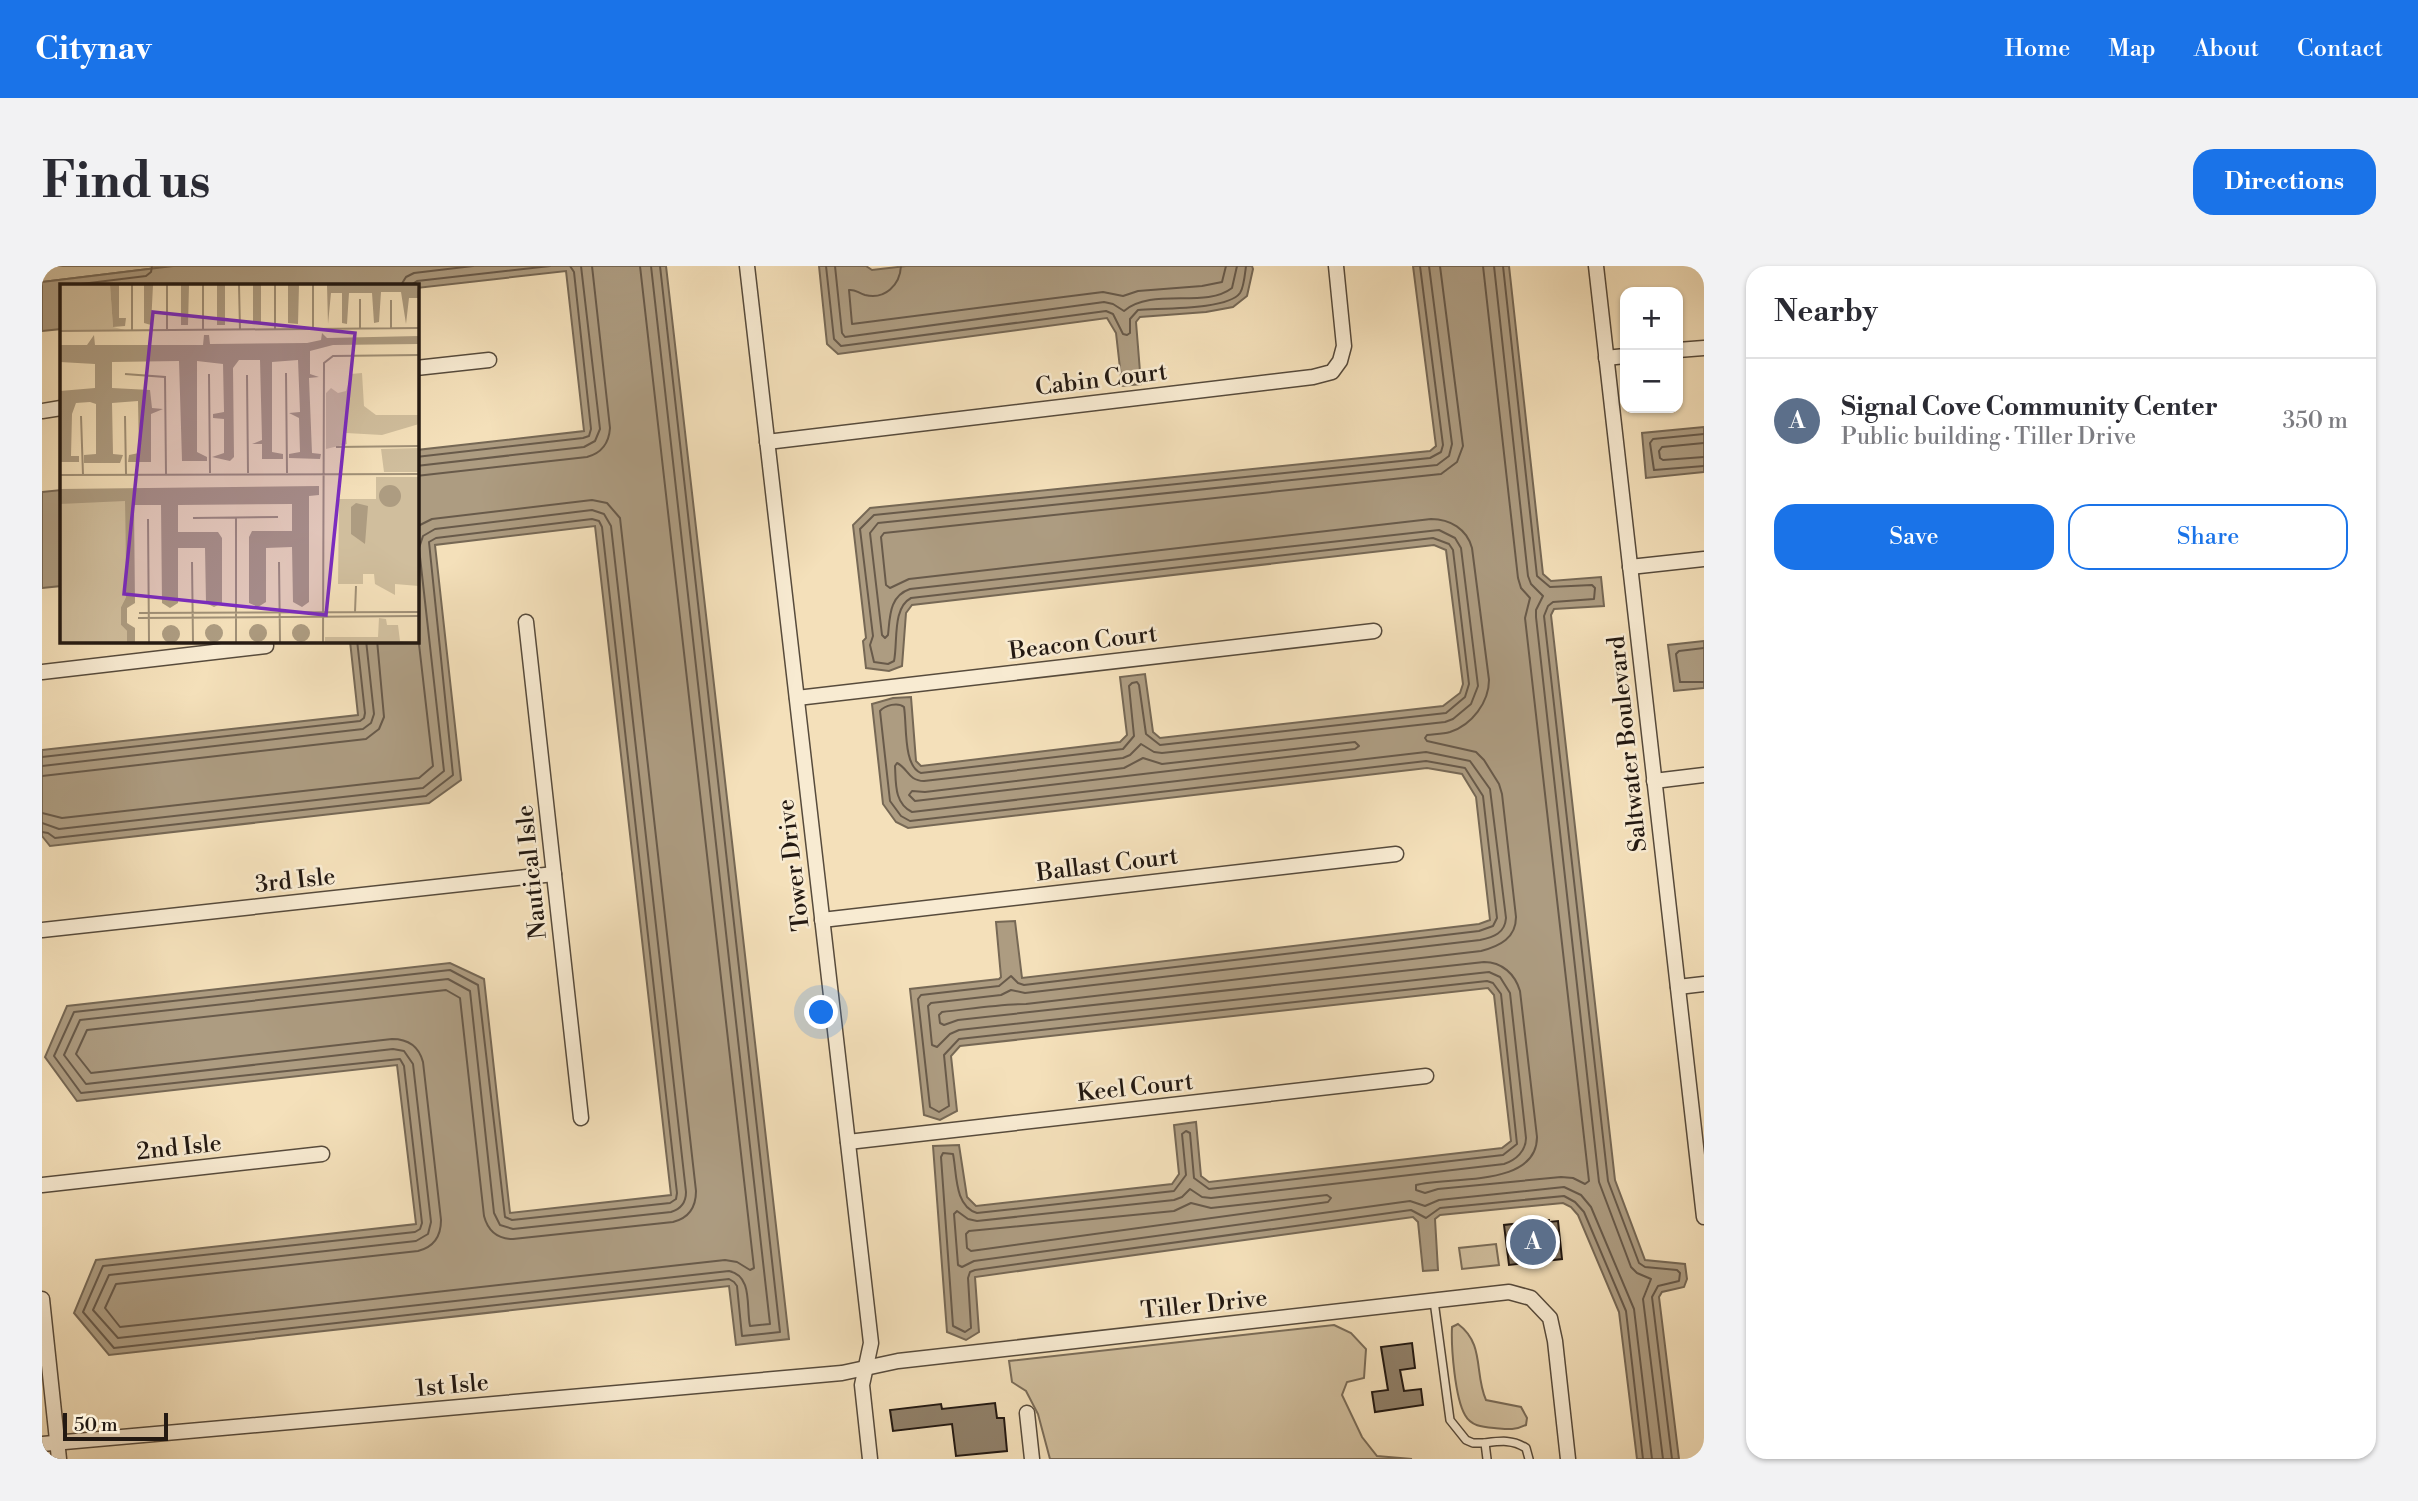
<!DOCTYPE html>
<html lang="en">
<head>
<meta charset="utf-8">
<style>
	body { margin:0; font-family:"Libre Bodoni",serif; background:#f2f2f3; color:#2b2b33 }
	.controls { position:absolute; right:21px; top:21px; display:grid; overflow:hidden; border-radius:14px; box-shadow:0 2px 5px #0004 }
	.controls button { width:63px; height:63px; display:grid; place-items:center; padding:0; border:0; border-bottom:2px solid #e1e1e2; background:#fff; color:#2b2b33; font:35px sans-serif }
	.scale { position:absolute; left:21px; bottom:18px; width:105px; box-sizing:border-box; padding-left:7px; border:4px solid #231912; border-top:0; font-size:19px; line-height:24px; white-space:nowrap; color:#231912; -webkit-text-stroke:5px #f8ebd2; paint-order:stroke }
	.you { position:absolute; left:780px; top:747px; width:24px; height:24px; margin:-18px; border:5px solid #fff; border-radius:50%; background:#1a73e8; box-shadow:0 0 0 10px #1a73e833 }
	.badge { display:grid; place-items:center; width:46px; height:46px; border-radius:50%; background:#1a73e8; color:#fff; font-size:23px; font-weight:700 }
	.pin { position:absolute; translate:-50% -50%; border:4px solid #fff; box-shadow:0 2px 7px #0006 }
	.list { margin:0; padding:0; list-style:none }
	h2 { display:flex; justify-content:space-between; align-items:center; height:91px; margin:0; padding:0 28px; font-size:30px }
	h2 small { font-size:23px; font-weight:400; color:#7c7c81 }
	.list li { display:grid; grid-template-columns:46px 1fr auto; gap:21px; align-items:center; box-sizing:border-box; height:126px; padding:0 28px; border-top:2px solid #e1e1e2 }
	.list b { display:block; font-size:26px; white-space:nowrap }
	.list p { margin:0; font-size:23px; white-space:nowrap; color:#7c7c81 }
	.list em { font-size:23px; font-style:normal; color:#7c7c81 }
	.actions { display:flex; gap:14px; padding:21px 28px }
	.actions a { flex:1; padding:16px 0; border:2px solid #1a73e8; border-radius:21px; text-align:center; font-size:24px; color:#1a73e8 }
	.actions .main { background:#1a73e8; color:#fff }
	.map { position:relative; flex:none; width:1662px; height:1193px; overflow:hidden; border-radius:21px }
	header { display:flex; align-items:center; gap:42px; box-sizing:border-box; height:98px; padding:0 35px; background:#1a73e8; color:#fff }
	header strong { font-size:33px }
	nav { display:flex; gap:38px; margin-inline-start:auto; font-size:24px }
	.intro { display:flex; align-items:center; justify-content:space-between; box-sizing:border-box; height:168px; padding:0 42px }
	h1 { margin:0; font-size:49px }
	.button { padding:18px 32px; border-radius:21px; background:#1a73e8; color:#fff; font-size:24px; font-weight:700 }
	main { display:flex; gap:42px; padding:0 42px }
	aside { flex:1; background:#fff; border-radius:21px; box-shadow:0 2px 5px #0004 }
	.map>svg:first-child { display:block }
	.green { fill:#d0be9d; stroke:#7a6c58; stroke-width:2 }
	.water { fill:#ad9c81; stroke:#766855; stroke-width:2 }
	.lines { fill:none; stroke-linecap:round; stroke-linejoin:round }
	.shore { stroke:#685a4a; stroke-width:2 }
	.building { fill:#908069; stroke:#231912; stroke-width:2 }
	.lane-casing { stroke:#574b3c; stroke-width:10 }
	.street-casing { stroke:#574b3c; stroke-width:17 }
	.lane { stroke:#f8ebd2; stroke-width:7 }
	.street { stroke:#f8ebd2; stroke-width:14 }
	.labels { text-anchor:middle; stroke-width:5; stroke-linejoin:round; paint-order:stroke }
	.street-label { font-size:24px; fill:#231912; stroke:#f8ebd2 }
	.inset-road { fill:none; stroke:#a09077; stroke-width:2 }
	.view { fill:#7b2cbf; fill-opacity:0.15; stroke:#7b2cbf; stroke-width:3.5 }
	.inset-edge { fill:none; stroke:#231912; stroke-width:3.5 }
</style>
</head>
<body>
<header>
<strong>Citynav</strong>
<nav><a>Home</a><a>Map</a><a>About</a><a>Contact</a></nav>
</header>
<div class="intro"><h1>Find us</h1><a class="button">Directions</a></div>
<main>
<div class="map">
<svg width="1662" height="1193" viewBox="0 0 1662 1193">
	<rect width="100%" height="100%" fill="#f4e0ba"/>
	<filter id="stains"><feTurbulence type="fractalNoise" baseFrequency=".00286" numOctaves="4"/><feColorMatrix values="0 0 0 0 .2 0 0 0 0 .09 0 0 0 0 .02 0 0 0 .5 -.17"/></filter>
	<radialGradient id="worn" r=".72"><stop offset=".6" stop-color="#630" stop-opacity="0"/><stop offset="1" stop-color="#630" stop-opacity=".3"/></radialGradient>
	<g class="green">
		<path d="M0,0H131L0,16Z"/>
		<path d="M1454,978L1457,999L1420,1003L1417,982Z"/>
		<path d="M1416,1058C1443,1078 1432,1107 1444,1134L1479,1141L1485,1152L1484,1159C1472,1165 1464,1163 1452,1162C1440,1161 1429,1160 1423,1149C1413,1132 1409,1081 1410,1061Z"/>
		<path d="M1292,1059L1309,1067L1324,1083L1322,1112L1305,1116L1300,1129L1320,1171L1335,1190L1370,1193H1008L996,1148L984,1125L970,1116L967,1095Z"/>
	</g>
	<g class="water">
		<path d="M131,0H624L747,1073L694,1079L687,1020L67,1089L32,1047L54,994L374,958L355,799L35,835L3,791L25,740L408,697L442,713L468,947L629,929L553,260L393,279L419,514L387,537L8,580L0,570V484L316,449L308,375L374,374L375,184L542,165L524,5L375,22L374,19H19V63L0,65V16Z"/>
		<path d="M777,0H824L830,4L864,0H1210L1211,3L1205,30L1191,41L1164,46L1098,51L1094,56L1099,118L1080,120L1074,67L1065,52L796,88L785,78Z"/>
		<path d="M1371,0H1467L1501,308L1509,315L1559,311L1562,340L1512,343L1509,349L1573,914L1603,994L1643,998L1645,1013L1642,1021L1620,1026L1617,1031L1637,1193H1595L1577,1046L1536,949L1529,941L1521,937L1398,949L1393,953L1396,1004L1381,1005L1376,956L1371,951L933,1011L937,1066L924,1074L905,1066L891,880L917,879L925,931L934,940L1130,918L1137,908L1132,859L1154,856L1159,910L1167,916L1460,882L1469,875L1452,729L1446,722L918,780L909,790L915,845L898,854L882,849L868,723L957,713L959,711L954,656L973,655L980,712L1437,658L1448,654L1434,531L1420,508L1385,502L866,562L854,556L841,538L830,438L851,432L869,431L874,495L879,500L1078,476L1085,469L1078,411L1103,408L1111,466L1118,472L1401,440L1418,427L1421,418L1404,284L1392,279L870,339L864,347L860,400L847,405L824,402L821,375L824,372L811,259L828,242L1388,185L1394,180Z"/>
		<path d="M1662,161V206L1604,212L1600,167Z"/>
		<path d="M19,224V320L0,322V226Z"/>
		<path d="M1662,375V422L1632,425L1626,379Z"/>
	</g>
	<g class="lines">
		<g class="shore">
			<path d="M784,0L792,73L799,80L1064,45L1071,48L1081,68L1085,69L1088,67V53L1096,44C1118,42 1186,44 1198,27C1202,21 1203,7 1204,0"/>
			<path d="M793,0L800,67L803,71L1062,36L1071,38L1082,45C1110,21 1163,43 1190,22L1195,0"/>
			<path d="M859,0C858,19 843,34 823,29C816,27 813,23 807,24L810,58L1061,26L1081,30L1096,25L1160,20L1180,16L1184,0"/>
			<path d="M1378,0L1401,179L1399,186L1388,192L832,249L818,263L831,370L828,379L832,396L846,398L852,395C856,376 850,342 869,332L1391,272L1407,278L1411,284L1427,418L1423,431L1404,447L1118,479L1104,468L1097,419L1095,416L1090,417L1087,420L1092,470L1081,483L879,507C861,500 865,459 862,441C856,436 843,439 838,445L848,535L859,550L868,555L1384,495L1423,502L1441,530L1455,652L1451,660L1437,665L982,719L976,717L969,710L957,720L879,729L876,733L888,841L897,846L907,840L902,789L917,773L1445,715L1451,717L1459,728L1475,878L1461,889L1167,923L1152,912L1148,867L1144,865L1140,868L1144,909L1132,925L935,947C912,940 915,907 911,888L901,887L899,891L911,1060L923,1066L929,1062L926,1012L928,1006L933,1004L1369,944L1384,952L1398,942L1522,930L1533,936L1542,946L1584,1045L1601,1193"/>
			<path d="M1387,0L1410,178L1407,190L1395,199L836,257L828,267L840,369L843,372L846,369C848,351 847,330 868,323L1397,264L1413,272L1419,282L1436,420L1429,438L1411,453L1403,456L1120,487L1112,486L1099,478L1088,489L1081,492L882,515C866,515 866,502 855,497L853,500C854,517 852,537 870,546L1384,486L1428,495L1448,523L1464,652C1463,667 1452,671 1438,674L983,727L969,724L959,729L889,737L886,740L890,779L895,781L908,768L917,764L1447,706L1458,711L1468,727L1484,872C1484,885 1474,894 1462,898L1169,932L1160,931L1148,923L1140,931L1132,934L935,955L926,953L915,945L912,948L916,999L920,1001L932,995L1368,935L1383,940L1397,934L1522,921L1539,929L1549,941L1592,1043L1610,1193"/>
			<path d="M1398,0L1421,180L1415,196L1399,208L842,267L839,271L844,319L848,322L867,313L1389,253C1408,253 1425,263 1430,282L1447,414C1447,436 1430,459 1408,466C1401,468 1393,468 1385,469L1383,472L1385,475L1434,486L1442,494L1457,518L1460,528L1474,651C1474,672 1458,680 1439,685L984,738C957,738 928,743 900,746L897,749L898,757L902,759L916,754L1442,696C1460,696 1473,708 1478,725L1495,871C1495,922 1408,910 1374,919V924L1383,927L1396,923L1519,911L1531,912L1543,918L1547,915L1483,352L1488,332L1479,322L1476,312L1441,0"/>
			<path d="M1452,0L1486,310L1489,318L1501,330L1494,344V351L1557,916L1589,1001L1595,1007L1609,1013L1601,1033L1621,1193"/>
			<path d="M1461,0L1495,310L1508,321L1550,319L1553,322L1552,333L1511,336L1506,340L1502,350L1566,915L1597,997L1603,1001L1635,1004L1638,1007L1637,1015L1616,1020L1610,1031L1630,1193"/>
			<path d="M31,19L104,10L109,6L110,0"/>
			<path d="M359,19L364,11L372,7L431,0"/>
			<path d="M369,19L375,15L508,0"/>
			<path d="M1662,168L1611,173L1608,177L1612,204L1662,200"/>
			<path d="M1662,177L1620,181L1617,185L1618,192L1621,194L1662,191"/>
			<path d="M374,191L541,172L547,170L549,163L532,6L528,0"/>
			<path d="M374,200L542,181L553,175L558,163L539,0"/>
			<path d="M374,210L545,191C560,187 567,177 568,162L550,0"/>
			<path d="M374,261L390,253L550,234L565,237L578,252L654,925C654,941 647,952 631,956L471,973C456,973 446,965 442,950L418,732L404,724L45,764L34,788L49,807L350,773C366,773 377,781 381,796L399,954C399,970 392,981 376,985L74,1018L63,1042L78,1061L683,994L695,996L708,1004L712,1002L598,0"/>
			<path d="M1662,382L1637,385L1634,388L1638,416H1662"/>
			<path d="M1313,476L1317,480L1313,483L873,535L867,529L870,525L883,526L1082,502L1101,492L1120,498Z"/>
			<path d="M0,491L318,455L322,452L323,447L315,374"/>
			<path d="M0,500L321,463L329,457L332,448L324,374"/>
			<path d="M0,510L324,473L337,463L342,451L335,374"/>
			<path d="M0,547L20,552L377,512L391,500L374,352"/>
			<path d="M0,557L17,563L381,522L402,505L377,282L381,270L393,263L550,244L562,248L569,260L644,926C644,937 639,943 629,946L471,963L458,959L452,947L428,725L406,713L38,754L22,789L44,818L351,783L362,785L371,798L389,956L386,968L374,975L67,1009L51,1044L76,1072L687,1005C711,1010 704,1041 708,1060L728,1058L609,0"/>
			<path d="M0,566L6,567L13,572L384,530L411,509L387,276L394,272L550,253L557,255L560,261L635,927L634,933L628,937L470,954L463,951L436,719L408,704L32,746L12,790L39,827L358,793L362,800L380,957L378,963L373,966L61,1000L41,1046L72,1082L687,1013L692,1016L695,1020L700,1070L738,1066L618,0"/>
			<path d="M1285,929L1289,932L1286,936L929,985L925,982L924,968L927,965L1132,945L1149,937L1169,942Z"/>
		</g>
	</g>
	<g class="building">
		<path d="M1507,954V956L1516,955L1520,993L1467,999L1462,959Z"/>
		<path d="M1370,1077L1373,1102L1358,1104L1362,1125L1379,1123L1381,1139L1333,1146L1330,1126L1346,1124L1339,1081Z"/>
		<path d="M953,1137L955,1152H962L965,1185L914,1190L910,1158L851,1165L848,1144L899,1138L900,1143Z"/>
	</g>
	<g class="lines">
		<g class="lane-casing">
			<g id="lane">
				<path d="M1392,1035L1408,1154L1424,1174L1431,1177H1443"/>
				<path d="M1445,1193L1443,1177C1458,1175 1470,1173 1484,1182L1487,1193"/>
			</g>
		</g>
		<g class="street-casing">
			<g id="street">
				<path d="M705,0L829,1077L820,1119L828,1193"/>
				<path d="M1554,0L1662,951"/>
				<path d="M1636,84L1662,82"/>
				<path d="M1564,92L1583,90"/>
				<path d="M374,102L447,94"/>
				<path d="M0,145L19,142"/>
				<path d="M725,176L1271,111L1290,106L1298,95L1302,80L1294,0"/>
				<path d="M1588,301L1662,293"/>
				<path d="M484,356L539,852"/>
				<path d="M0,406L224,380"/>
				<path d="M755,432L1332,365"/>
				<path d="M1612,515L1662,509"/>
				<path d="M780,654L1354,588"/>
				<path d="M0,664L512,608"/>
				<path d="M1636,721L1662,718"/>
				<path d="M806,876L1384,810"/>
				<path d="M0,919L280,888"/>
				<path d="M0,1033L17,1193"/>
				<path d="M985,1147L990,1193"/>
				<path d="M0,1178L800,1107L856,1095L1467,1026L1489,1032L1508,1052L1513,1075L1526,1193"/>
			</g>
		</g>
		<use href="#lane" class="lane"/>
		<use href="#street" class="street"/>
	</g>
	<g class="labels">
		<g class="street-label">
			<text transform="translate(1059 113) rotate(-7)" y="8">Cabin Court</text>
			<text transform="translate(1041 376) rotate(-7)" y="8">Beacon Court</text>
			<text transform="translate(1585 478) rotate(-96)" y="8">Saltwater Boulevard</text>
			<text transform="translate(1065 598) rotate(-7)" y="8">Ballast Court</text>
			<text transform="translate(751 599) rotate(-97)" y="8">Tower Drive</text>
			<text transform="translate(489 606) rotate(-96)" y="8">Nautical Isle</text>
			<text transform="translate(253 614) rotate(-6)" y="8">3rd Isle</text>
			<text transform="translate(1093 821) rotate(-6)" y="8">Keel Court</text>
			<text transform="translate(137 881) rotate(-6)" y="8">2nd Isle</text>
			<text transform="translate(1162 1038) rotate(-6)" y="8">Tiller Drive</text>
			<text transform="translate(410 1119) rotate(-5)" y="8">1st Isle</text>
		</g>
	</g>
	<g transform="translate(18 18)">
		<rect width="359" height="359" fill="#f4e0ba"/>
		<path d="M0,1H50L53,43L65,46H0ZM302,89L304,122L316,131H359V140L322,151L286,149L287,160L266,165V109L271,104L278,109L286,107L291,90ZM359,164V188H324L321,165ZM316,193H359V302L335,300V311L315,300L314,290H303V300H278L279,215H316ZM13,217H65L66,313L61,323V341L67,347V358H0V220ZM319,334L326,335L327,341H338L340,357L359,358H265V353H318Z" fill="#d0be9d"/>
		<path d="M50,1H59V34H66L65,42L53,43ZM84,1H93L91,41L84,39ZM121,1H129L128,41H121ZM157,1H165V41H157ZM193,1H201V40H193ZM228,1H239L238,40L228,39ZM267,1H357L359,14H349L346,40L341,8H321L319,38L314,39L312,9H289L287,40L282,39V9H271L268,40ZM262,49L267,54L359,52V60L273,61L250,67V90L259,93L249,94L252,169L261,170L260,175L229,174V170L240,168L239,134L229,129L240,128L238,76L212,78V168L223,170V175H202V160H192L202,156L200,76H179L173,84L174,173L170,177L152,173L164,169V135L153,134V130L164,128L163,80L137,77V168L147,173V177H122L119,77L52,78V104L90,106L92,124L103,125L91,130V178H68L69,171L79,169L78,117L52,119L53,170L63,171L60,179H24V171L36,170V120L30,118L16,119L12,130L11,172H19V178H0V107L35,104V80L0,78V61H27L34,51L35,61H143L144,51H149L150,60L247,59L261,56ZM319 212a11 11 0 1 1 22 0a11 11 0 1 1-22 0ZM259,202V211L249,212V318L242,323L233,318L232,263L206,264V318L198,323L189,319V253L192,247H232V220L118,221V248H158L162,254V319L154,323L146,319L145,264H118V319L110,324L102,319L101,221H74L75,319L67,324V339L75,344V358H67V347L61,341V323L66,313L65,217L0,220V205ZM296,219L308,222L305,260L291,250V223ZM189 349a9 9 0 1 1 18 0a9 9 0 1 1-18 0ZM232 349a9 9 0 1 1 18 0a9 9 0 1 1-18 0ZM145 349a9 9 0 1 1 18 0a9 9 0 1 1-18 0ZM102 350a9 9 0 1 1 18 0a9 9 0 1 1-18 0Z" fill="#ad9c81"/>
		<path class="inset-road" d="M72,1V46M107,1V46M143,1V46M179,1L180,46M215,1V45M253,1V45M300,15V44M331,16V44M0,47L359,44M226,89L227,189M65,90L105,93L106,190M149,90L150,189M187,91L188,189M21,132L23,191M65,132L66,190M276,163L359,162M0,191L359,190M133,234L218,233M176,234V358M88,235L89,358M132,278L133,358M219,278L220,358M295,328L296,302M79,329L359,328M78,334L359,332M263,358L264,79L273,72L359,71"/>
		<path class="view" d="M93,28L295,49L266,331L64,310Z"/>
		<rect width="359" height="359" class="inset-edge"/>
	</g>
	<rect width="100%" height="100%" filter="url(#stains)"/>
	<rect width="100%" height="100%" fill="url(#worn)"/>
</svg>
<div class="controls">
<button>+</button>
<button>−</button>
</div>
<div class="scale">50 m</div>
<div class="you"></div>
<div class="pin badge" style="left:1491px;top:976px;background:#5c6f8a">A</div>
</div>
<aside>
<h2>Nearby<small></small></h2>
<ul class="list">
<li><span class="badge" style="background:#5c6f8a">A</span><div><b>Signal Cove Community Center</b><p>Public building · Tiller Drive</p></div><em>350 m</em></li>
</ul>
<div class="actions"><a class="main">Save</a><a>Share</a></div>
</aside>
</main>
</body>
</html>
